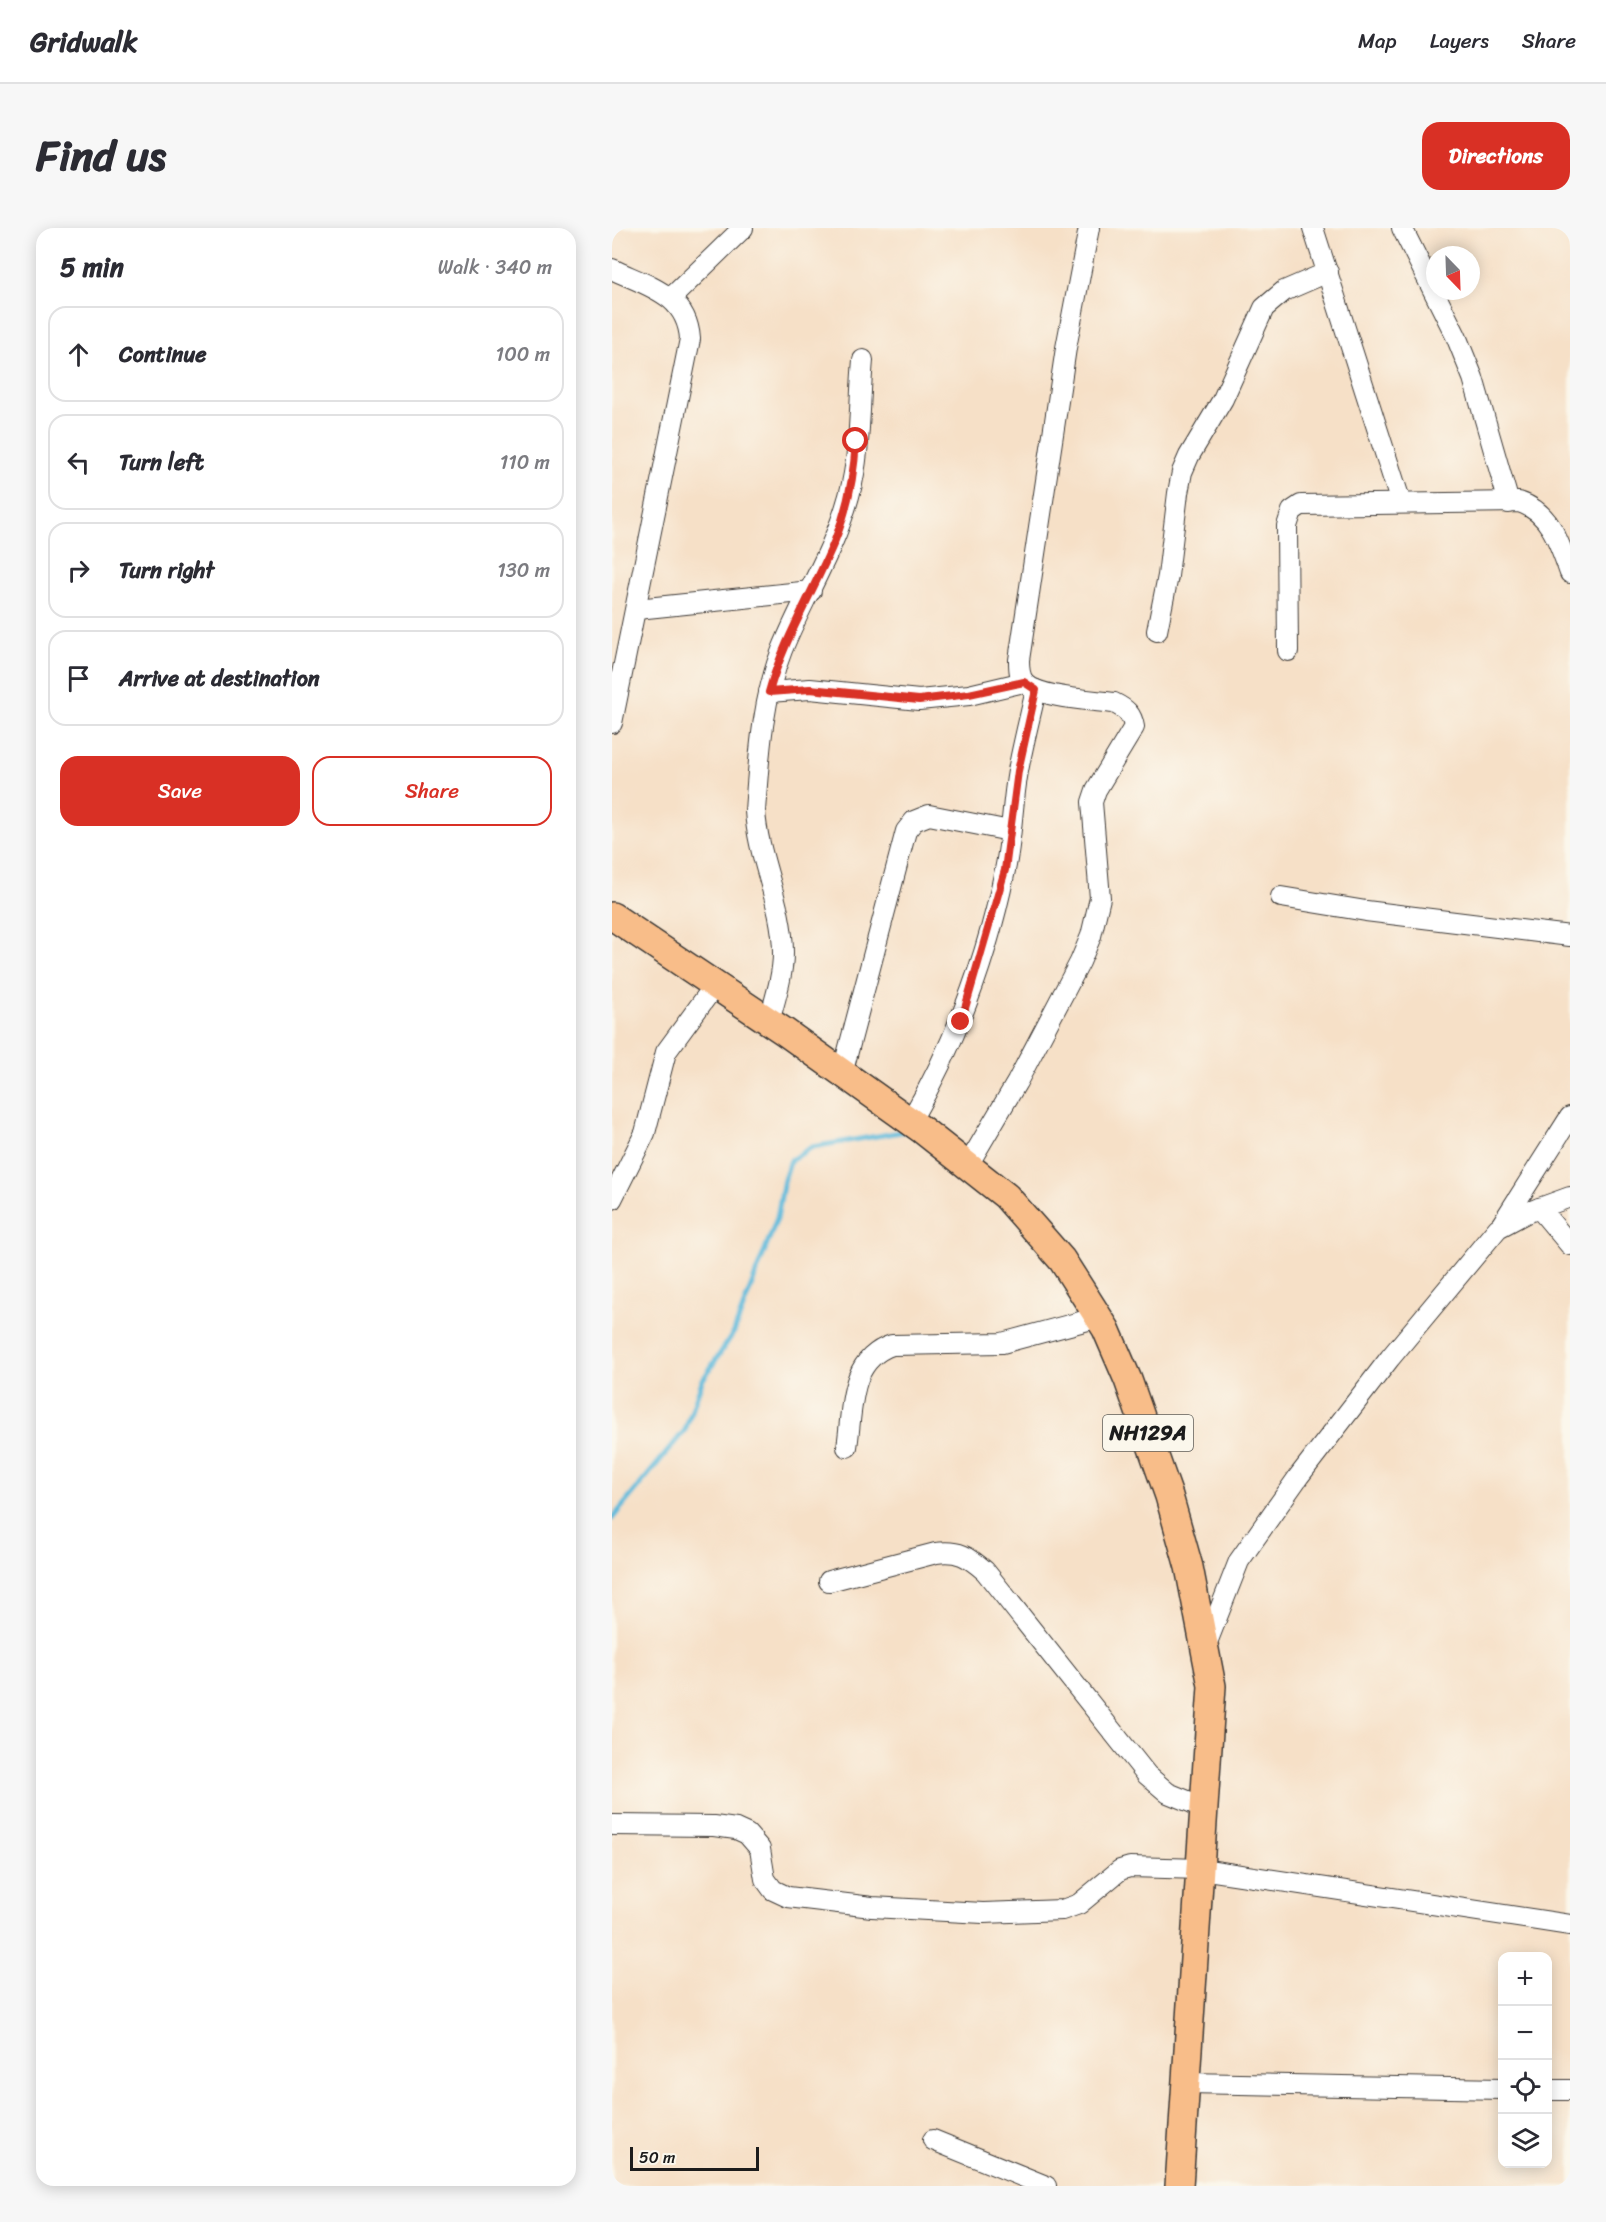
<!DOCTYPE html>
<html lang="en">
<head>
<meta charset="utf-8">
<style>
	body { margin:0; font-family:Sriracha,sans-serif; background:#f7f7f7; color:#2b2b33 }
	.controls { position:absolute; right:18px; bottom:18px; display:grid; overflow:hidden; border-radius:12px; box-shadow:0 3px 15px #0003 }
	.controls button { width:54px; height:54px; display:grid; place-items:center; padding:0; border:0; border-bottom:2px solid #e1e1e2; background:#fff; color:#2b2b33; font:30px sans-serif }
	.compass { position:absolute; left:814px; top:18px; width:54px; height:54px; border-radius:50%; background:#fff; box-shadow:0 3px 15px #0003; rotate:157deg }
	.scale { position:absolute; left:18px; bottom:15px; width:129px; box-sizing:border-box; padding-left:6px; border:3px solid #1c1c1c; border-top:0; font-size:16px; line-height:21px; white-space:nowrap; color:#1c1c1c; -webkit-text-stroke:4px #fbf7ec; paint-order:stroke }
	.stop { position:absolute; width:18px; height:18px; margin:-14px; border:4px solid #d93025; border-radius:50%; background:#fff }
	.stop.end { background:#d93025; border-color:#fff; box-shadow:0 2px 6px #0008 }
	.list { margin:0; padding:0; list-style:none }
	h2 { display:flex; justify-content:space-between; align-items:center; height:78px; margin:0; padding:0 24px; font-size:26px }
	h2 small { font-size:20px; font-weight:400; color:#7c7c81 }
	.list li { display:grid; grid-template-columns:39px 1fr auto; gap:18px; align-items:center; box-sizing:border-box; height:96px; margin:0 12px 12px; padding:0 12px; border:2px solid #e1e1e2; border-radius:18px }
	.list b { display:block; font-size:22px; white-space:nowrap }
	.list em { font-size:20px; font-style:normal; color:#7c7c81 }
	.actions { display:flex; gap:12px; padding:18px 24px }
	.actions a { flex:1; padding:14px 0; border:2px solid #d93025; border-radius:18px; text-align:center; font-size:21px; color:#d93025 }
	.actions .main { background:#d93025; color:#fff }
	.icon { flex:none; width:33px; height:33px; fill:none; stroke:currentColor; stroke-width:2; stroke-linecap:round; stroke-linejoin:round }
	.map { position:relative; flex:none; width:958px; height:1958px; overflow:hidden; border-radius:18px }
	header { display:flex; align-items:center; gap:36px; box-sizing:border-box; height:84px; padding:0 30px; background:#fff; border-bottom:2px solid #e1e1e2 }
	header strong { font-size:28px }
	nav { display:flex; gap:33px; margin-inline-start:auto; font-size:21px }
	.intro { display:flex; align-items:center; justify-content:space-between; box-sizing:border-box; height:144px; padding:0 36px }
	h1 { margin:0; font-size:42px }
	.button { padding:15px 27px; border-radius:18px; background:#d93025; color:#fff; font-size:21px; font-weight:700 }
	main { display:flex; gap:36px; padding:0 36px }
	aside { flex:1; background:#fff; border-radius:18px; box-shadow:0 3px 15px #0003 }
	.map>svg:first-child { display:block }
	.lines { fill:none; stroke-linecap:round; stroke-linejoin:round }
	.stream { stroke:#5dbadb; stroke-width:5 }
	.minor-casing { stroke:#3d3936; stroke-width:22 }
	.highway-casing { stroke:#3d3936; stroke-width:30 }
	.minor { stroke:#fff; stroke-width:20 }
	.highway { stroke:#f8bd89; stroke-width:27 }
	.route { stroke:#d93025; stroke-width:8 }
	.labels { text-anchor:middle; stroke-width:6; stroke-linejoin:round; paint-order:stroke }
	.shield { fill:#fbf7ec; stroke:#5f5e5a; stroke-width:1.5 }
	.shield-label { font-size:21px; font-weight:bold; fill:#1c1c1c }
</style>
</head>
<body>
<header>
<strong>Gridwalk</strong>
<nav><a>Map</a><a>Layers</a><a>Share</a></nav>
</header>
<div class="intro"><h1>Find us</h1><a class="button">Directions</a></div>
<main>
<aside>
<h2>5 min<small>Walk · 340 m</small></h2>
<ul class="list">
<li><svg class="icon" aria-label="ahead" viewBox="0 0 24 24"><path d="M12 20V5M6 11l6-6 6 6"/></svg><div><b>Continue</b></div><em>100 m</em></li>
<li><svg class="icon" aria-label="left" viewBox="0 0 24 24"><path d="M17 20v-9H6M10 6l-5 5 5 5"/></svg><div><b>Turn left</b></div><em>110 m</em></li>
<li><svg class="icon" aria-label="right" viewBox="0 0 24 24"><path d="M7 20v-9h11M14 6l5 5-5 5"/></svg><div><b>Turn right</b></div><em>130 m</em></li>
<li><svg class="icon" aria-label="arrive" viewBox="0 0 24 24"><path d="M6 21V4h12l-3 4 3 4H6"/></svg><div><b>Arrive at destination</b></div></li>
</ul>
<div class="actions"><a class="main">Save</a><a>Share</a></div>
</aside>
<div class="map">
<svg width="958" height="1958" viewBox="0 0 958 1958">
	<rect width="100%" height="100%" fill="#fbf7ec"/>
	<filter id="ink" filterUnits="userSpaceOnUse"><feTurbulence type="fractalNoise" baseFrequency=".0167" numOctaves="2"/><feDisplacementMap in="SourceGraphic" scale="12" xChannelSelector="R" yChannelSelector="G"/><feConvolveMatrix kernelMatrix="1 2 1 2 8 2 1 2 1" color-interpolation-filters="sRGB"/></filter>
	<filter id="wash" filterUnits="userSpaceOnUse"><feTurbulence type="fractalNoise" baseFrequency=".008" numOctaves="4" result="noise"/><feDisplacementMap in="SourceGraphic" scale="24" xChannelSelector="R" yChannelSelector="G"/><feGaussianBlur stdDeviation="1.35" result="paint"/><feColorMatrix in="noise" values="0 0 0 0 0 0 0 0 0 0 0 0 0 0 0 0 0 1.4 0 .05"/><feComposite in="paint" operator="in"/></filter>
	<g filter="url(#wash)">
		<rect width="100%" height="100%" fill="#f6e0c7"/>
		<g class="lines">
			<path class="stream" d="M0,1291L73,1202L90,1153L122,1104L165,990L172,951L179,932L200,919L295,903"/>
		</g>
	</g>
	<g filter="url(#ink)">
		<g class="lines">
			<g class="minor-casing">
				<g id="minor">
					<path d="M701,0L789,275"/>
					<path d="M790,0L844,108L861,150L897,275"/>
					<path d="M0,41C35,58 75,66 78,111L0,495"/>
					<path d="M59,70L131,0"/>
					<path d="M25,381L199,363"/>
					<path d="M545,403L556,348L566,265L570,244L577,228L611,171L652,80L672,63L716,44"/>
					<path d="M676,423L675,298L680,283L689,277L907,274C939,284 948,317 958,345"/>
					<path d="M157,464L198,461L307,472L357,467L412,454"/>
					<path d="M669,669L754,683L958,708"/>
					<path d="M157,794C163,771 171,748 171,725C171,676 146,631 143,583C147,530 150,472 170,422C191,370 222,323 237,268C249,225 247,176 251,132"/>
					<path d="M230,846L294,603L302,593L317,587L398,603"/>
					<path d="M298,894C343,816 375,731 393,642C400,610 400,576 406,543C411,516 418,489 424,462"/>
					<path d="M356,937L405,854L468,734L479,708L488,670L480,574L484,562L522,499C520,486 514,481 502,475C481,472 427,470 413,455C407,449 407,440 407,432L454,120L477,0"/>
					<path d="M0,971L33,905L54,824L103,757"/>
					<path d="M927,980L958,1017"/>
					<path d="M890,996L958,889"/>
					<path d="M235,1219C241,1180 236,1132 280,1117L390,1115L487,1089"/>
					<path d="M217,1353L324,1325C346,1322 356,1328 373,1343L535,1547L556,1565L593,1580"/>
					<path d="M594,1417L627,1333L687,1248L778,1130L886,1000L914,985L958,969"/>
					<path d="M0,1597L102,1598L124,1601L135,1606L148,1621L153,1651L161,1662L176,1669L260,1679L371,1685L450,1682L467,1676L508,1642L518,1639L589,1641L958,1697"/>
					<path d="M574,1855L891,1861"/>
					<path d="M936,1862H958"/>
					<path d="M321,1912L434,1958"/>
				</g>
			</g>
			<g class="highway-casing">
				<path id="highway" d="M0,688L173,804L309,901L394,968L450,1032L494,1101L516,1152L557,1268L577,1339L600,1458L567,1958"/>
			</g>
			<use href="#minor" class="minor"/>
			<use href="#highway" class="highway"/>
		</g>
	</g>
	<g class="lines" filter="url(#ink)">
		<path class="route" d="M244,213C242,248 236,280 223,312C202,363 172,410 157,464L198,461L307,472L357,466L412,454L424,462L406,543L393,642L349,794"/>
	</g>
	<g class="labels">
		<rect class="shield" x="491" y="1187" width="90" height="36" rx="4.5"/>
		<g class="shield-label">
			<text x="536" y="1212">NH129A</text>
		</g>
	</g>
</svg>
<div class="controls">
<button>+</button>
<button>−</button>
<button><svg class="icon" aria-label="locate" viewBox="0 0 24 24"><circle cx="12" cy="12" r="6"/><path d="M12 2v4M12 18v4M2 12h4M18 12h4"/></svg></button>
<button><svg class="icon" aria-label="layers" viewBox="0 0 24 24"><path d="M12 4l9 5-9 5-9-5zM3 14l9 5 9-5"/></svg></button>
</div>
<svg class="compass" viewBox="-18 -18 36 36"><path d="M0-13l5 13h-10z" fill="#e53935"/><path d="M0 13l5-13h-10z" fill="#7c7c81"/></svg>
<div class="scale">50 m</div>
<div class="stop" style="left:244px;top:213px"></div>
<div class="stop end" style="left:349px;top:794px"></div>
</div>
</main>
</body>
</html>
